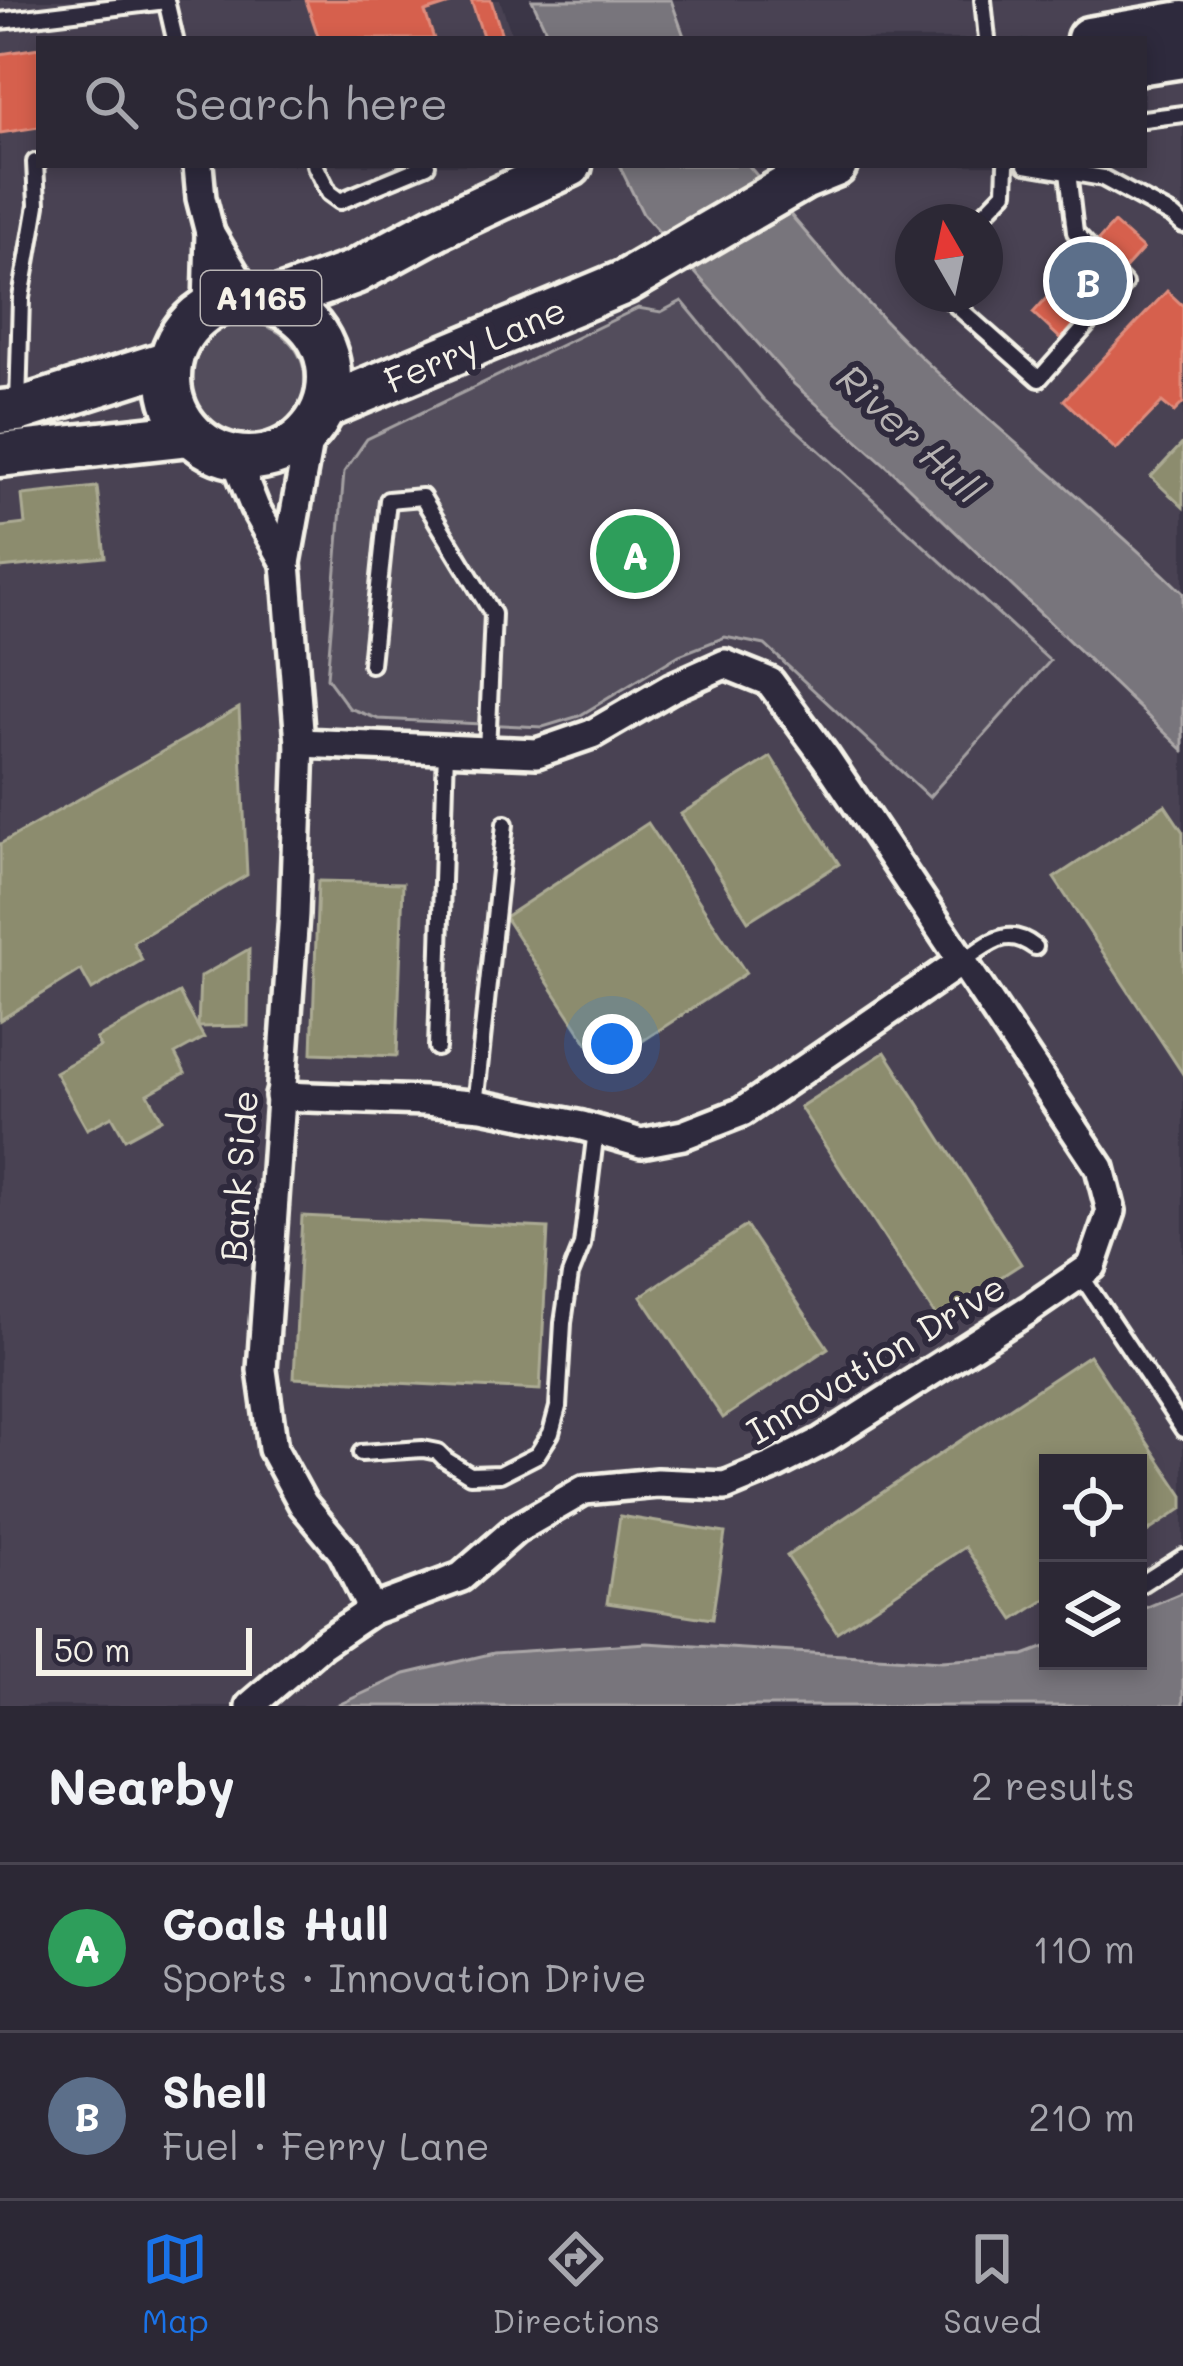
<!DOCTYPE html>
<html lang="en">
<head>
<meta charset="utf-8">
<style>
	body { margin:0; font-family:Mali,sans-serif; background:#34303d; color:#f1f3f6 }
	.controls { position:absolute; right:36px; bottom:36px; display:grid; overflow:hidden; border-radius:0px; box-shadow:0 6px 18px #0003 }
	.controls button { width:108px; height:108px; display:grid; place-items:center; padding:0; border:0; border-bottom:3px solid #484450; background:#2c2835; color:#f1f3f6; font:60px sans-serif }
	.compass { position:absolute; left:895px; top:204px; width:108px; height:108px; border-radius:50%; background:#2c2835; box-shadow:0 6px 18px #0003; rotate:351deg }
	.scale { position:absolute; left:36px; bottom:30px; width:216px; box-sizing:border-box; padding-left:12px; border:6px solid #f4f1e8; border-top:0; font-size:33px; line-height:42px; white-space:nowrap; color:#f4f1e8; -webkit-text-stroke:9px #2f2a3d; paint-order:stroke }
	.you { position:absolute; left:612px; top:1044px; width:42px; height:42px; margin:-30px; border:9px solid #fff; border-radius:50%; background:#1a73e8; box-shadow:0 0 0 18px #1a73e833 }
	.badge { display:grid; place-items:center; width:78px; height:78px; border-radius:50%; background:#1a73e8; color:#fff; font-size:39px; font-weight:700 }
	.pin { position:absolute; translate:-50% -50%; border:6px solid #fff; box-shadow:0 3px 12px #0006 }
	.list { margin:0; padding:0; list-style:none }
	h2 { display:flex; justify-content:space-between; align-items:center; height:156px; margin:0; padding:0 48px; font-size:51px }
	h2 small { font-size:39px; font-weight:400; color:#a6a6ad }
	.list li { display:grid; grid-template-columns:78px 1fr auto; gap:36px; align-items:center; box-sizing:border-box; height:168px; padding:0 48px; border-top:3px solid #484450 }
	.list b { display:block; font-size:45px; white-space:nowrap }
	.list p { margin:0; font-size:39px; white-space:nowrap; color:#a6a6ad }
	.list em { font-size:39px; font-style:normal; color:#a6a6ad }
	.icon { flex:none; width:66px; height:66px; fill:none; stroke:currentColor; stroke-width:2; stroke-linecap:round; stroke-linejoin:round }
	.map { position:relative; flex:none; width:1183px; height:1706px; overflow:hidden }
	.search { position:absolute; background:#2c2835; box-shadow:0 6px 18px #0003; left:36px; right:36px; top:36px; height:132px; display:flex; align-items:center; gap:30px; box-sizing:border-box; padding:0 42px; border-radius:0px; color:#a6a6ad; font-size:45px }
	.sheet { height:492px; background:#2c2835 }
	nav { display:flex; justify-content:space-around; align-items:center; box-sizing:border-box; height:168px; border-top:3px solid #484450; background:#2c2835; font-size:33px; color:#a6a6ad }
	nav a { display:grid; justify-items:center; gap:6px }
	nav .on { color:#1a73e8 }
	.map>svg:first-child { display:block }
	.built { fill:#484352; fill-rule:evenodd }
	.green { fill:#534e5c; stroke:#a4a0a2; stroke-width:3 }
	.water { fill:#78747b; stroke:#aaa6a7; stroke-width:3 }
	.shops { fill:#d6604d; stroke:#df8c7c; stroke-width:3 }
	.industry { fill:#8c8c6e; stroke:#abaa93; stroke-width:3 }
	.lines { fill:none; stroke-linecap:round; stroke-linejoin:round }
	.service-casing { stroke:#f4f1e8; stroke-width:22 }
	.minor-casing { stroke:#f4f1e8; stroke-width:36 }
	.primary-casing { stroke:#f4f1e8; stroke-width:51 }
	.service { stroke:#2f2a3d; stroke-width:14 }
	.minor { stroke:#2f2a3d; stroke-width:27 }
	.primary { stroke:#2f2a3d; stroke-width:42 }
	.labels { text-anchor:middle; stroke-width:12; stroke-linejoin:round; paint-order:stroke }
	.shield { fill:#2f2a3d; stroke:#b9b5b5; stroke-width:3 }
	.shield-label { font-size:33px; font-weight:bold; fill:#f4f1e8 }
	.street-label { font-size:36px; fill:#f4f1e8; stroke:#2f2a3d }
	.water-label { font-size:39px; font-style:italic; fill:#b6b2b2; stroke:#2f2a3d }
</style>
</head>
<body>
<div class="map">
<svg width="1183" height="1706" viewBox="0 0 1183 1706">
	<rect width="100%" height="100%" fill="#3b3647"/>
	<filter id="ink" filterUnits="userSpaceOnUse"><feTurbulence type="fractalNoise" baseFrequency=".00833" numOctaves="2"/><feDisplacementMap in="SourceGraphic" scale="24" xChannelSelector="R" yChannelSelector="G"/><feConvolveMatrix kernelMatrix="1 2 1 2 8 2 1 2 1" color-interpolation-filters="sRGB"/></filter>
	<g filter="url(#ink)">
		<g class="built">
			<path d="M0,0H500L513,39H39V165H619L643,214L794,383L890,469L1183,750V1592L1138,1611V1463H1048V1646L1024,1655L941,1661L647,1643L494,1653L405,1674L336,1706H0Z"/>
			<path d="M671,0H1183V593L1125,537L919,355L834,264L748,165H1144V39H685ZM913,222H985V294H913Z"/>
		</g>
		<g class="green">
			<path d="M682,301L763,399L1050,661L929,797L765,645L725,637L679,655L579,716L543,727L378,719L349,708L327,678L344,472L367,439L638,308L661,312Z"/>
			<circle cx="247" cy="381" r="58"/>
		</g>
		<g class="water">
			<path d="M532,0H671L685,39H550Z"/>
			<path d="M619,165H748C804,230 859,298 922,358C1007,439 1099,511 1183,593V750L890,469L794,384L643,214Z"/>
			<path d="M1183,1592V1706H336L405,1674L494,1653L647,1643L942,1661L1024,1655L1048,1646V1661H1138V1611Z"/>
		</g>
		<g class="shops">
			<path d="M306,0H462L425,12L434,39H319Z"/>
			<path d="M471,0H491L503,39H484Z"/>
			<path d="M39,48V127L0,133V54Z"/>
			<path d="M1114,223L1143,249L1061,339L1033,313Z"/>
			<path d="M1167,291L1183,306V403L1174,412L1162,402L1116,450L1064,400Z"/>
		</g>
		<g class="industry">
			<path d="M1183,443V507L1151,477Z"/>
			<path d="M97,487L105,557L0,568V527L25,524L22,495Z"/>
			<path d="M239,708L247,875L133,942L142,960L92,990L81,970L0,1020V844Z"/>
			<path d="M771,757L839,864L748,921L681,814Z"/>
			<path d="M1165,805L1183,832V1074L1054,878Z"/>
			<path d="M648,823L746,973L603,1067L505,917Z"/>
			<path d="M318,881L403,883L397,1056L312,1053Z"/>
			<path d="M249,949L248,1026L198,1027L200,977Z"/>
			<path d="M179,993L204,1038L175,1054L185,1073L148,1094L162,1119L125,1139L112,1116L87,1129L55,1072L100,1047L96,1039Z"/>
			<path d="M885,1052L1021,1264L937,1318L800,1107Z"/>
			<path d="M302,1216L548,1228L540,1390L294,1378Z"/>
			<path d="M746,1226L828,1348L723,1418L641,1296Z"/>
			<path d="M1089,1355L1183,1496V1508L1138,1538V1463H1048V1598L1014,1620L965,1547L837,1632L787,1556Z"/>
			<path d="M620,1516L725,1533L712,1619L607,1603Z"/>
		</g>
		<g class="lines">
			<g class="service-casing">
				<g id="service">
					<path d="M166,0L175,39"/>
					<path d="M983,0L987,39"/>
					<path d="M0,21L166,1"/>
					<path d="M1144,119L1183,114"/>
					<path d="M315,165L329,193L340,201L427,165"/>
					<path d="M1026,165L1103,178L1173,216L1183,225"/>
					<path d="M976,222L1005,192L1006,165"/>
					<path d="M943,294L1039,379L1124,284L1075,232L1068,172L1069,165"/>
					<path d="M18,405L21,298L37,205L35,162H39"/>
					<path d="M371,664L388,500L422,497L493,614L487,751"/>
					<path d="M962,961C989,945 1006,924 1035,947"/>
					<path d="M437,1048L446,749"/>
					<path d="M475,1106L505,824"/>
					<path d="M1080,1274L1183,1429"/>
					<path d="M361,1453L423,1449L438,1452L446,1460L470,1475L500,1474L537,1455L551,1433L558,1407L563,1323L570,1275L582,1245L596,1130"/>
					<path d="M1138,1586L1183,1557"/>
				</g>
			</g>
			<g class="minor-casing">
				<g id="minor">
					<path d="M198,165L201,198L210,233L208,307"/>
					<path d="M210,233L247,295"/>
					<path d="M235,458L255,508L286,563"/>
					<path d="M300,743L537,753L592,734L671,688L725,664L770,682L826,758L962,961"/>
					<path d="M280,1096L425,1101L482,1106L582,1126L641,1143L683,1135L742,1112L962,961L1100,1168L1111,1211L1092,1266L1028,1310L822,1441L771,1467L725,1486L657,1483L584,1490L515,1530L461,1577L372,1610"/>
					<path d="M250,1706L322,1644L372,1610L343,1552L303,1504L273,1449L262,1370L294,914L300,743L286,563L310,431"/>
				</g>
			</g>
			<g class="primary-casing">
				<g id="primary">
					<path d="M1089,39L1183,23"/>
					<path d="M1144,62L1183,56"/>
					<circle cx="249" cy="378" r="80"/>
					<path d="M275,301L355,272L436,228L570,165"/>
					<path d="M325,407L625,282L803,178L835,165"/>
					<path d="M0,412L18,410L169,362"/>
					<path d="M0,455L190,434"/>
				</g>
			</g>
			<use href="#service" class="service"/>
			<use href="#minor" class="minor"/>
			<use href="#primary" class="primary"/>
		</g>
	</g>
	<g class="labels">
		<rect class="shield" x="201" y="271" width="120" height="54" rx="9"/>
		<g class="shield-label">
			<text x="261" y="310">A1165</text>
		</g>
		<g class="street-label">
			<text transform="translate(475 345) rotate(-23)" y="13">Ferry Lane</text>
			<text transform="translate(239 1176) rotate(-86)" y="13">Bank Side</text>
			<text transform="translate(876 1359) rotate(-31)" y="13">Innovation Drive</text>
		</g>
		<g class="water-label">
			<text transform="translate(910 434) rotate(43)" y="14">River Hull</text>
		</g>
	</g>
</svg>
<div class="controls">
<button><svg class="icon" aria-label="locate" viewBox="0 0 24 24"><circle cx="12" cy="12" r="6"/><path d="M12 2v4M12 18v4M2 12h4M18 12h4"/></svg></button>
<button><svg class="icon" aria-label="layers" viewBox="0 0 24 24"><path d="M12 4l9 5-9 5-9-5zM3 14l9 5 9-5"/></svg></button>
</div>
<svg class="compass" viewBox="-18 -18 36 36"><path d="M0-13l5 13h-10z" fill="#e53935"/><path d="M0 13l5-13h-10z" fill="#a6a6ad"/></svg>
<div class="scale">50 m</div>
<div class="you"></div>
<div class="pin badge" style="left:635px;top:554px;background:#2e9e5b">A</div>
<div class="pin badge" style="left:1088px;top:281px;background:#5c6f8a">B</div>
<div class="search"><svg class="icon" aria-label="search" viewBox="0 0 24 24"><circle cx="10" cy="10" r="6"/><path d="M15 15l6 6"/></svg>Search here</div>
</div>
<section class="sheet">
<h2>Nearby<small>2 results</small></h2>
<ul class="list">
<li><span class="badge" style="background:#2e9e5b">A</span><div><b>Goals Hull</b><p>Sports · Innovation Drive</p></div><em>110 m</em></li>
<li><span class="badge" style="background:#5c6f8a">B</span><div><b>Shell</b><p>Fuel · Ferry Lane</p></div><em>210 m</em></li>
</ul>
</section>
<nav>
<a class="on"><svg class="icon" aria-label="map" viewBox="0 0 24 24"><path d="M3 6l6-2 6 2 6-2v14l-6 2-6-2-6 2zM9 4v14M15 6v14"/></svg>Map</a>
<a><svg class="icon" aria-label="directions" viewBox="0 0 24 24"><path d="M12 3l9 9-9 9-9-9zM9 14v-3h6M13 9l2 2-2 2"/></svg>Directions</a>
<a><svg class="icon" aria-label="saved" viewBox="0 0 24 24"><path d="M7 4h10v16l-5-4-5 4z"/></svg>Saved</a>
</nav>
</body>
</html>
